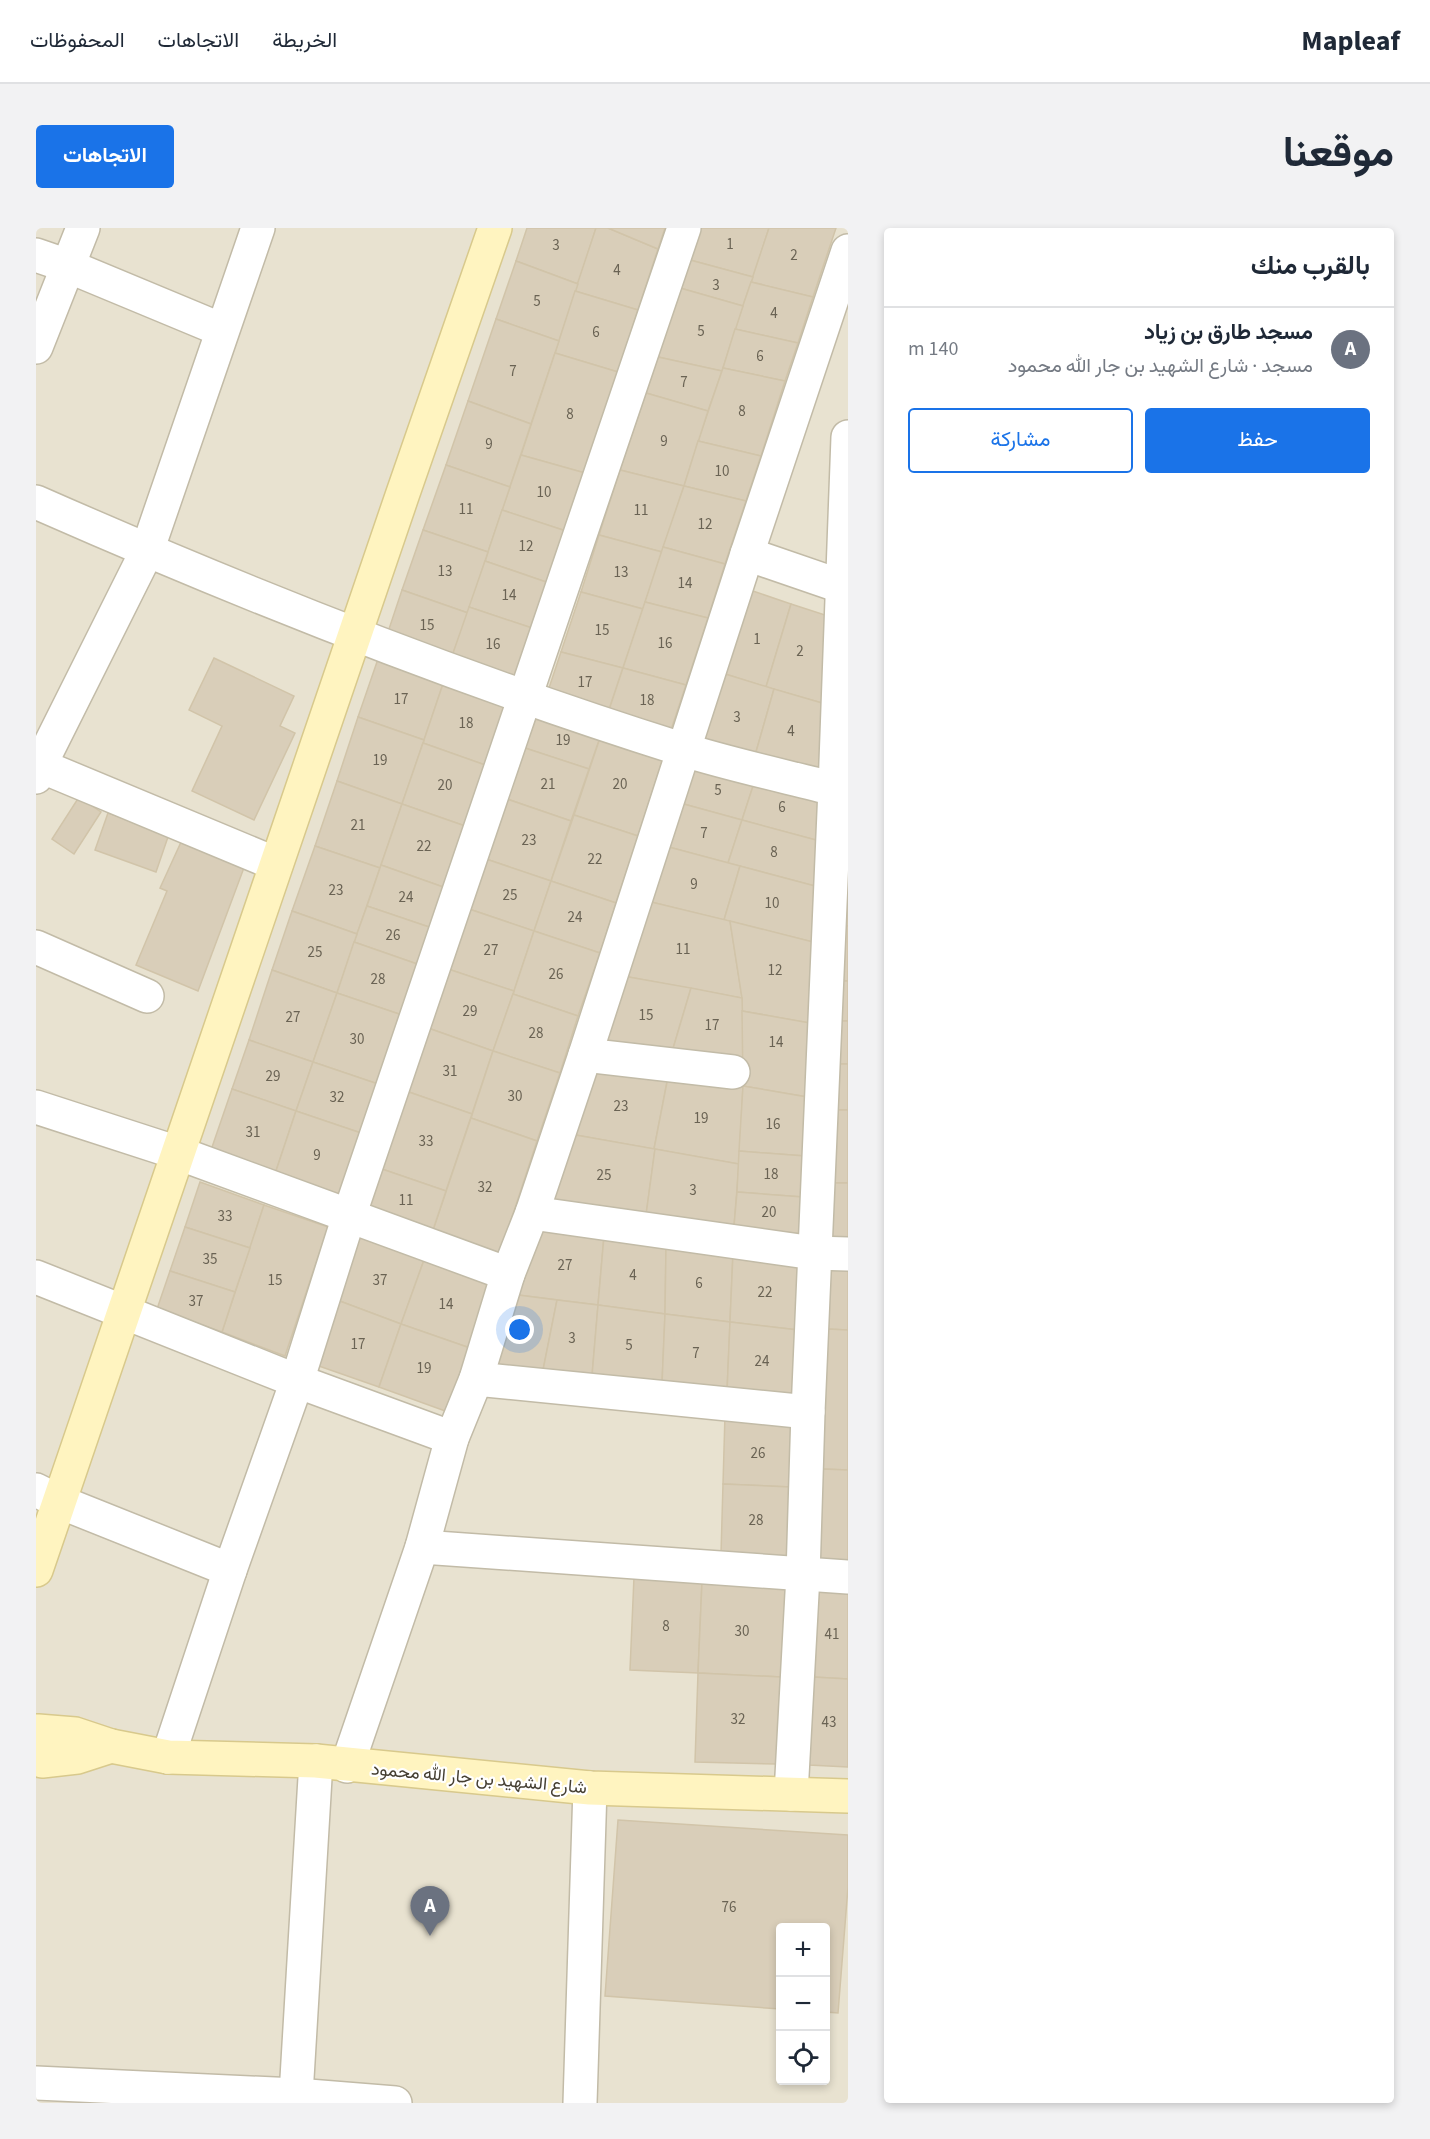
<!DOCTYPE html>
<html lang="ar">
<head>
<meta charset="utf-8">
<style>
	body { margin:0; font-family:"Source Sans 3",Vazirmatn,sans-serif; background:#f2f2f3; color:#1f2937; direction:rtl }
	.controls { position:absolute; right:18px; bottom:18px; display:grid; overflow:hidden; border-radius:6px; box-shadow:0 3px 9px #0003 }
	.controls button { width:54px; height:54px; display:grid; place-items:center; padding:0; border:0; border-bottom:2px solid #e0e1e3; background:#fff; color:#1f2937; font:30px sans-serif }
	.you { position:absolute; left:484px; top:1102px; width:21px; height:21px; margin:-15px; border:4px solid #fff; border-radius:50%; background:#1a73e8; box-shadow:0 0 0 9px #1a73e833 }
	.badge { display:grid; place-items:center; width:39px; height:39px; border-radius:50%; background:#1a73e8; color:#fff; font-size:20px; font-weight:700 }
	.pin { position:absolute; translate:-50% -50px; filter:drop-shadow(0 2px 3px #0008) }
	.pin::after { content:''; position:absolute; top:32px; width:21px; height:18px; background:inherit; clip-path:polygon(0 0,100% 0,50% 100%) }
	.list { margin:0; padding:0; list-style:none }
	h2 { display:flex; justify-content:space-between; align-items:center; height:78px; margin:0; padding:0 24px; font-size:26px }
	h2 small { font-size:20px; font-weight:400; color:#747a83 }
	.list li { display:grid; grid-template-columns:39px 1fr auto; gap:18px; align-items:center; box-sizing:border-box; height:84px; padding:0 24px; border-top:2px solid #e0e1e3 }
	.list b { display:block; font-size:22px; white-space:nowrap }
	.list p { margin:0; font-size:20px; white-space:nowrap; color:#747a83 }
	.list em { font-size:20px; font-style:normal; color:#747a83 }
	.actions { display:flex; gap:12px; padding:18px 24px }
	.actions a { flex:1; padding:14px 0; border:2px solid #1a73e8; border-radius:6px; text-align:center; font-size:21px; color:#1a73e8 }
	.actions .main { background:#1a73e8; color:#fff }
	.icon { flex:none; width:33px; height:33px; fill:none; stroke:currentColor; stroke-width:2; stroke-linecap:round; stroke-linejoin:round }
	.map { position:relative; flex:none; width:812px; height:1875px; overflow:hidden; direction:ltr; border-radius:6px }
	header { display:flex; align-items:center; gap:36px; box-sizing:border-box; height:84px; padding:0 30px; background:#fff; border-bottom:2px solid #e0e1e3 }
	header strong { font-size:28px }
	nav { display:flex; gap:33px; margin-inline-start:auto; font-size:21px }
	.intro { display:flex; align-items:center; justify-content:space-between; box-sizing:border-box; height:144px; padding:0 36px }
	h1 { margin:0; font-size:42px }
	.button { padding:15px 27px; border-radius:6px; background:#1a73e8; color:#fff; font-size:21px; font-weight:700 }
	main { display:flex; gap:36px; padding:0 36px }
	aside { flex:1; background:#fff; border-radius:6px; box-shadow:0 3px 9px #0003 }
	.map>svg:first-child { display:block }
	.residential { fill:#e8e2d0; fill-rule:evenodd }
	.building { fill:#d9ceb9; stroke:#d1c4a9; stroke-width:1.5 }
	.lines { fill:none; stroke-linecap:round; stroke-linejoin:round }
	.street-casing { stroke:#c2bba7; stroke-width:36 }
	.secondary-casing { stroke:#d8c98c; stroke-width:36 }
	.street { stroke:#fff; stroke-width:33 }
	.secondary { stroke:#fff4c0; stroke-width:33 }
	.labels { text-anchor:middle; stroke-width:4.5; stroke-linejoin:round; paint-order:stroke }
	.number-label { font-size:15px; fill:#6a6354 }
	.street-label { font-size:18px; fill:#453f32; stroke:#fff }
</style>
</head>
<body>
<header>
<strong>Mapleaf</strong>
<nav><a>الخريطة</a><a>الاتجاهات</a><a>المحفوظات</a></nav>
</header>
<div class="intro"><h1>موقعنا</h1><a class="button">الاتجاهات</a></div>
<main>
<aside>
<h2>بالقرب منك<small></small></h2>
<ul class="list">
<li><span class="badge" style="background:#6b7280">A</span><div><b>مسجد طارق بن زياد</b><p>مسجد · شارع الشهيد بن جار الله محمود</p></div><em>140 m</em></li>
</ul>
<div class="actions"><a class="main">حفظ</a><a>مشاركة</a></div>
</aside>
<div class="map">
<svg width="812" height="1875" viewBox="0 0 812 1875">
	<rect width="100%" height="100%" fill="#f3efe2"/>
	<path class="residential" d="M0,0H812V1875H0ZM744,1700H790V1852H744Z"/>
	<g class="building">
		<path d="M491,0H560L542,56L480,33Z"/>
		<path d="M560,0H572L622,21L602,82L539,63Z"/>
		<path d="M572,0H629L622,21Z"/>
		<path d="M664,0H733L717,49L654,32Z"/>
		<path d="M733,0H800L777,69L715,54Z"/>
		<path d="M654,32L717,49L707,78L644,60Z"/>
		<path d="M480,33L542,56L523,113L460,91Z"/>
		<path d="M715,54L777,69L762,115L699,101Z"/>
		<path d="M644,60L707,78L686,143L622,129Z"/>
		<path d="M539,63L602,82L582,144L519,125Z"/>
		<path d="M460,91L523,113L495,196L432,173Z"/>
		<path d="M699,101L762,115L749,153L687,140Z"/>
		<path d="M519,125L582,144L549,245L485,227Z"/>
		<path d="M622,129L686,143L672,183L610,165Z"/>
		<path d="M687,140L749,153L725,228L662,213Z"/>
		<path d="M610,165L672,183L648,258L584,242Z"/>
		<path d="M432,173L495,196L474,259L410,237Z"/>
		<path d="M662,213L725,228L710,273L648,258Z"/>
		<path d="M485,227L549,245L530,303L466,282Z"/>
		<path d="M410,237L474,259L452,324L387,302Z"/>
		<path d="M584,242L648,258L626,324L563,307Z"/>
		<path d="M648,258L710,273L689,336L627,319Z"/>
		<path d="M466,282L530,303L513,355L449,333Z"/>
		<path d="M387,302L452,324L432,385L366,362Z"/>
		<path d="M563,307L626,324L607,381L545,364Z"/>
		<path d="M627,319L689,336L672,390L609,374Z"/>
		<path d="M449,333L513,355L499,401L433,379Z"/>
		<path d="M366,362L432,385L415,431L350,410Z"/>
		<path d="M714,362L755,376L730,459L686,445Z"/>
		<path d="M545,364L607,381L587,440L525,424Z"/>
		<path d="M609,374L672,390L650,457L587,440Z"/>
		<path d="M755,376L789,387L786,475L730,459Z"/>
		<path d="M433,379L499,401L481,454L415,431Z"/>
		<path d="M525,424L587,440L571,488L510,469Z"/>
		<path d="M178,430L258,468L244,498L259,505L218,592L156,563L186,498L153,482Z"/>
		<path d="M342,431L408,453L388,512L322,489Z"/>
		<path d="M587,440L650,457L633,508L571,488Z"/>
		<path d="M686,445L738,461L718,531L663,516Z"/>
		<path d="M408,453L474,476L452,538L387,515Z"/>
		<path d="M738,461L786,475L784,549L718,531Z"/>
		<path d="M502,484L566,504L553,541L489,520Z"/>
		<path d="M322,489L388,512L366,576L301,553Z"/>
		<path d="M566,504L629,524L602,608L538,587Z"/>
		<path d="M387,515L452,538L432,599L366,576Z"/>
		<path d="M489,520L553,541L535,593L471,571Z"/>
		<path d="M658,532L720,549L706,592L644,575Z"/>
		<path d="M720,549L783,566L780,612L706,592Z"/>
		<path d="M301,553L366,576L344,640L279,618Z"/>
		<path d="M43,569L65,584L38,626L16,611Z"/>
		<path d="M471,571L535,593L515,653L450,631Z"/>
		<path d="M644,575L706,592L692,635L629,618Z"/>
		<path d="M366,576L432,599L410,660L345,637Z"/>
		<path d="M72,585L133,606L120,644L59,622Z"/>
		<path d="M538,587L602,608L580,675L515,653Z"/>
		<path d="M706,592L780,612L779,658L692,635Z"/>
		<path d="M146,612L209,637L162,763L100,737L131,663L124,660Z"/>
		<path d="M279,618L344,640L321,706L256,683Z"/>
		<path d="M629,618L704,638L688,692L611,673Z"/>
		<path d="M812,629V698H808Z"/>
		<path d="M450,631L515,653L498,703L433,681Z"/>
		<path d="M345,637L410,660L396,700L331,678Z"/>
		<path d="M704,638L779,658L777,714L688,692Z"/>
		<path d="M515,653L580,675L564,725L498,703Z"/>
		<path d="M611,673L694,693L706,770L587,748Z"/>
		<path d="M331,678L396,700L384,737L318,714Z"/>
		<path d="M433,681L498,703L478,763L412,741Z"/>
		<path d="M256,683L321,706L301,765L236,742Z"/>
		<path d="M694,693L777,714L774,795L706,783V770Z"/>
		<path d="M808,698H812V753H806Z"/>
		<path d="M498,703L564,725L542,788L477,766Z"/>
		<path d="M318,714L384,737L366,787L301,765Z"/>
		<path d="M412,741L478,763L457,823L392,800Z"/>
		<path d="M236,742L301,765L277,834L213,812Z"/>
		<path d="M587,748L655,760L636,824L565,814Z"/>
		<path d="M806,753H812V793H804Z"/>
		<path d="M655,760L706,770L708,834L636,824Z"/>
		<path d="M301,765L366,787L342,856L277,834Z"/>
		<path d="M477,766L542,788L524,845L457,823Z"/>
		<path d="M706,783L774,795L771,869L707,858Z"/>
		<path d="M804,793H812V836H802Z"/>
		<path d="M392,800L457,823L436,886L370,863Z"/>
		<path d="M213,812L277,834L260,883L196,861Z"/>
		<path d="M457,823L524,845L501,913L435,890Z"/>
		<path d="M277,834L342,856L325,905L260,883Z"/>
		<path d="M802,836H812V882H800Z"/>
		<path d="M557,839L632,849L618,921L534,906Z"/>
		<path d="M632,849L707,858L703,936L618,921Z"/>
		<path d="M707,858L771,869L769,928L703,923Z"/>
		<path d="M196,861L260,883L238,949L174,925Z"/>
		<path d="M370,863L436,886L410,963L343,940Z"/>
		<path d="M800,882H812V955H797Z"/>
		<path d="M260,883L325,905L301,972L238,949Z"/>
		<path d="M435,890L501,913L463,1029L396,1005Z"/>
		<path d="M534,906L619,921L610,987L512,973Z"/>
		<path d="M619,921L703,936L698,998L610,987Z"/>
		<path d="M703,923L769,928L767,969L701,964Z"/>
		<path d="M343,940L410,963L396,1005L329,981Z"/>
		<path d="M164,954L228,977L214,1020L149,999Z"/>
		<path d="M797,955H812V1017H795Z"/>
		<path d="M701,964L767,969L766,1006L698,998Z"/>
		<path d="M228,977L292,999L249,1128L186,1104Z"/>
		<path d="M505,998L568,1008L562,1077L482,1067Z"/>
		<path d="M149,999L214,1020L199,1064L134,1043Z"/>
		<path d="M322,1008L388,1032L365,1096L301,1072Z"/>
		<path d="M568,1008L630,1018L629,1086L562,1077Z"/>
		<path d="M630,1018L697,1025L694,1094L629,1086Z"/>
		<path d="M697,1025L764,1033L762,1102L694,1094Z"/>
		<path d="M388,1032L454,1056L434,1120L365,1096Z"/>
		<path d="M793,1038L812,1039V1102L791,1101Z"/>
		<path d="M134,1043L199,1064L186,1104L121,1081Z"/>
		<path d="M482,1067L521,1072L507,1142L458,1136Z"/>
		<path d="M301,1072L365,1096L343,1159L280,1137Z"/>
		<path d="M521,1072L562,1077L556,1148L507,1142Z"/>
		<path d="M562,1077L629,1086L626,1156L556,1148Z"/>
		<path d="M629,1086L694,1094L691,1164L626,1156Z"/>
		<path d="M694,1094L762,1102L758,1172L691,1164Z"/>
		<path d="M365,1096L434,1120L412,1184L343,1159Z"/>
		<path d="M791,1101L812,1102V1242L786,1241Z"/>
		<path d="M689,1187L757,1193L755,1259L687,1256Z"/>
		<path d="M786,1241L812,1242V1333L783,1332Z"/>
		<path d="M687,1256L755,1259L752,1330L685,1326Z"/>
		<path d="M598,1349L666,1354L662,1445L594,1442Z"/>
		<path d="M666,1354L750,1360L745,1449L662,1445Z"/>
		<path d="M782,1363L812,1364V1451L777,1449Z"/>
		<path d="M662,1445L745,1449L741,1536L659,1534Z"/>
		<path d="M777,1449L812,1451V1539L773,1537Z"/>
		<path d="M582,1592L812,1607V1659L802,1785L790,1784V1700H744V1781L569,1768Z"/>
	</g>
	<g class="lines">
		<g class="street-casing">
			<g id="street">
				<path d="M0,27L32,38L186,102"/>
				<path d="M0,119L47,0"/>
				<path d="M0,274C211,367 425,452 645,521C696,537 748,548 799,561H812"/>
				<path d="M711,326L807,359"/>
				<path d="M0,536L240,636"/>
				<path d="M0,549L4,537L111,323L222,0"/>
				<path d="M0,719L111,768"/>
				<path d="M549,827L697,844"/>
				<path d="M0,879L142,925L472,1046"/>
				<path d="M496,985L778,1025L812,1026"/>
				<path d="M0,1049L261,1153L416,1210"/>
				<path d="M440,1151L772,1184"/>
				<path d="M0,1262L24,1274L194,1342"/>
				<path d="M386,1319L812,1349"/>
				<path d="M132,1529L194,1342L261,1153L313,988L648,0"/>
				<path d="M311,1538L386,1319L416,1210L440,1151L472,1046L496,985L549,827L711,326L812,23"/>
				<path d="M755,1566L767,1347L772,1184L799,561L812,209"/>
				<path d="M0,1855L260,1867L359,1875"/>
				<path d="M260,1867L280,1533"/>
				<path d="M544,1875L554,1560"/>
			</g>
		</g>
		<g class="secondary-casing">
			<g id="secondary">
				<path d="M0,1342L366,268L459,0"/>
				<path d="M2,1503L39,1506L75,1518L132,1529L280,1533L554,1560L812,1568"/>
				<path d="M6,1533L41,1529L75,1518"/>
			</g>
		</g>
		<use href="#street" class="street"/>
		<use href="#secondary" class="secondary"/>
	</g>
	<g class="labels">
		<g class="number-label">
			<text x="694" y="21">1</text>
			<text x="520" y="22">3</text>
			<text x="758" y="32">2</text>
			<text x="581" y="47">4</text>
			<text x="680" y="62">3</text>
			<text x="501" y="78">5</text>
			<text x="738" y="90">4</text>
			<text x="665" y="108">5</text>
			<text x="560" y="109">6</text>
			<text x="724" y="133">6</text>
			<text x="477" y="148">7</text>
			<text x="648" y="159">7</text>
			<text x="706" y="188">8</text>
			<text x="534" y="191">8</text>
			<text x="628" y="218">9</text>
			<text x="453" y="221">9</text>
			<text x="686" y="248">10</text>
			<text x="508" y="269">10</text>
			<text x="430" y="286">11</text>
			<text x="605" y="287">11</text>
			<text x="669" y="301">12</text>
			<text x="490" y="323">12</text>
			<text x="409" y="348">13</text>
			<text x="585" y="349">13</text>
			<text x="649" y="360">14</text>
			<text x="473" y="372">14</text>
			<text x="391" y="402">15</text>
			<text x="566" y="407">15</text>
			<text x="721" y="416">1</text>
			<text x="629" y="420">16</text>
			<text x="457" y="421">16</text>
			<text x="764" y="428">2</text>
			<text x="549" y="459">17</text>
			<text x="365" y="476">17</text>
			<text x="611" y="477">18</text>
			<text x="701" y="494">3</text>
			<text x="430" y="500">18</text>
			<text x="755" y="508">4</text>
			<text x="527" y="517">19</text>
			<text x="344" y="537">19</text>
			<text x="512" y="561">21</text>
			<text x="584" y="561">20</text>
			<text x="409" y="562">20</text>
			<text x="682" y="567">5</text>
			<text x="746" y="584">6</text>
			<text x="322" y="602">21</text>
			<text x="668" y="610">7</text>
			<text x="493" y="617">23</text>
			<text x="388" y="623">22</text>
			<text x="738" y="629">8</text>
			<text x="559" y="636">22</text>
			<text x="658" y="661">9</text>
			<text x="300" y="667">23</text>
			<text x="474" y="672">25</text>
			<text x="370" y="674">24</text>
			<text x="736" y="680">10</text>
			<text x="539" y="694">24</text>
			<text x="357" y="712">26</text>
			<text x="647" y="726">11</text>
			<text x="455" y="727">27</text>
			<text x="279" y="729">25</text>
			<text x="739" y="747">12</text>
			<text x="520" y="751">26</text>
			<text x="342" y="756">28</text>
			<text x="434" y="788">29</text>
			<text x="610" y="792">15</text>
			<text x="257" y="794">27</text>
			<text x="676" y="802">17</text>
			<text x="500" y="810">28</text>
			<text x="321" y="816">30</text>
			<text x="740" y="819">14</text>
			<text x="414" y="848">31</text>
			<text x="237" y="853">29</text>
			<text x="479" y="873">30</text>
			<text x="301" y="874">32</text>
			<text x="585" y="883">23</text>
			<text x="665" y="895">19</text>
			<text x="737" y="901">16</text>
			<text x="217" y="909">31</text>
			<text x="390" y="918">33</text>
			<text x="281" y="932">9</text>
			<text x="735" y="951">18</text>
			<text x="568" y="952">25</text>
			<text x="449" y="964">32</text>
			<text x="657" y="967">3</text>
			<text x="370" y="977">11</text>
			<text x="733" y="989">20</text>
			<text x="189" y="993">33</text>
			<text x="174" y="1036">35</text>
			<text x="529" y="1042">27</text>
			<text x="597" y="1052">4</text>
			<text x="239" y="1057">15</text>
			<text x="344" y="1057">37</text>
			<text x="663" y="1060">6</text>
			<text x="729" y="1069">22</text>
			<text x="160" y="1078">37</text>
			<text x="410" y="1081">14</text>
			<text x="536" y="1115">3</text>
			<text x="322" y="1121">17</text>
			<text x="593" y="1122">5</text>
			<text x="660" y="1130">7</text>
			<text x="726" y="1138">24</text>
			<text x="388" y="1145">19</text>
			<text x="722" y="1230">26</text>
			<text x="720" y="1297">28</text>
			<text x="630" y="1403">8</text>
			<text x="706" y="1408">30</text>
			<text x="796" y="1411">41</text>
			<text x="702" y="1496">32</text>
			<text x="793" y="1499">43</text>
			<text x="693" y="1684">76</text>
		</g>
		<g class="street-label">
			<text transform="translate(443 1550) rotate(5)" y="6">شارع الشهيد بن جار الله محمود</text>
		</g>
	</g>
</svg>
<div class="controls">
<button>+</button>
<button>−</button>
<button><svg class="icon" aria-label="locate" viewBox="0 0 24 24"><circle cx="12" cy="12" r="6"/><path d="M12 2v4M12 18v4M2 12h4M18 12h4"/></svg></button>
</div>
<div class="you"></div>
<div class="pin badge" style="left:394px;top:1708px;background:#6b7280">A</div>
</div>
</main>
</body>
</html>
